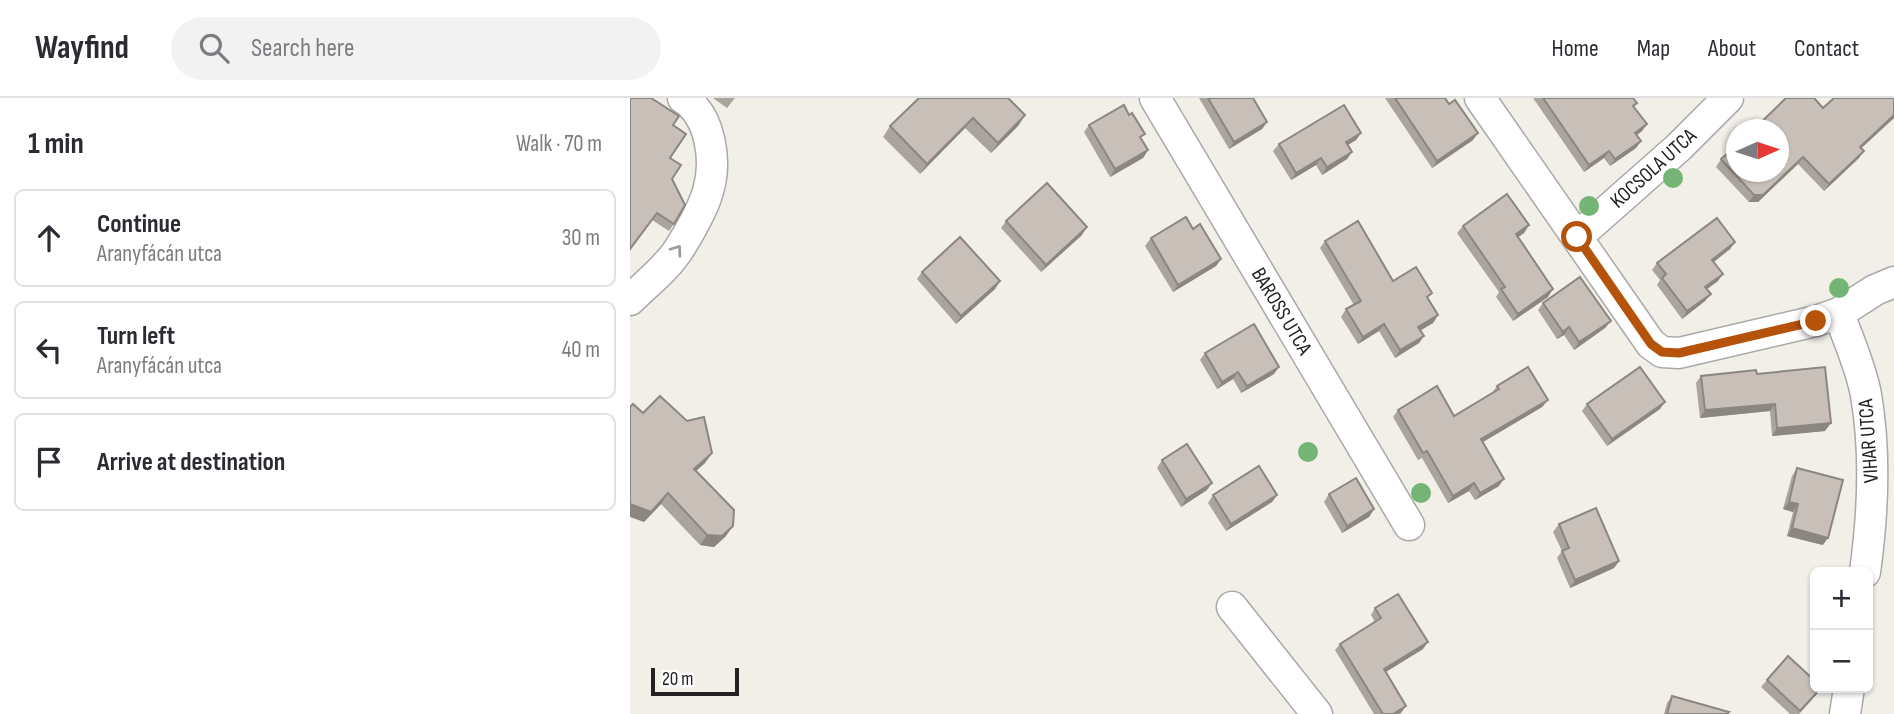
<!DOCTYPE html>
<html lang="en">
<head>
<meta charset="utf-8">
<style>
	body { margin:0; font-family:"Sofia Sans Condensed",sans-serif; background:#f2f2f3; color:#2b2b33 }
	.controls { position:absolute; right:21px; bottom:21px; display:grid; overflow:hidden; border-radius:10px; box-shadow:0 2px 5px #0004 }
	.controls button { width:63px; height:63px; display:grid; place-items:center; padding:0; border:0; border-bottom:2px solid #e1e1e2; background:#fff; color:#2b2b33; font:35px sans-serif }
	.compass { position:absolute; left:1096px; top:21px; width:63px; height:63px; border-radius:50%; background:#fff; box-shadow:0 2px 5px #0004; rotate:87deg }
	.scale { position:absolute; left:21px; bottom:18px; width:88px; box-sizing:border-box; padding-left:7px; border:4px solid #222; border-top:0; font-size:19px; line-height:24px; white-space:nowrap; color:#222; -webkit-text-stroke:5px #fff; paint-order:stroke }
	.stop { position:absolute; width:21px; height:21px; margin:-16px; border:5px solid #b45309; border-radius:50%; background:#fff }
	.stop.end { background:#b45309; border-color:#fff; box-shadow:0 2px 7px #0008 }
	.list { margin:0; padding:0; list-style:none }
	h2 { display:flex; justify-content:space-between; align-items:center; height:91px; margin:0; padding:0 28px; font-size:30px }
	h2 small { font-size:23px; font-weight:400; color:#7c7c81 }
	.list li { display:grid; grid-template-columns:46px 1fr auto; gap:21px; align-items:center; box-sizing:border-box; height:98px; margin:0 14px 14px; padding:0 14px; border:2px solid #e1e1e2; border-radius:10px }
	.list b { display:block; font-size:26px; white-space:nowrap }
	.list p { margin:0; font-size:23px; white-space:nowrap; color:#7c7c81 }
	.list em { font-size:23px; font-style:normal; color:#7c7c81 }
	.icon { flex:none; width:38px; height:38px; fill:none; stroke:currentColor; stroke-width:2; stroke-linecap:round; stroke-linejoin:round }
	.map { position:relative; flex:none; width:1264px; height:616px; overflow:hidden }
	header { display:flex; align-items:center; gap:42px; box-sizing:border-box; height:98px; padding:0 35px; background:#fff; border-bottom:2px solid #e1e1e2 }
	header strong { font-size:33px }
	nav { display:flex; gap:38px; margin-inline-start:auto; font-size:24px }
	.search { width:490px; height:63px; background:#f2f2f3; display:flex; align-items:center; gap:18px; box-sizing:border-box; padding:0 24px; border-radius:38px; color:#7c7c81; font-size:26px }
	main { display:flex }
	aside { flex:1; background:#fff }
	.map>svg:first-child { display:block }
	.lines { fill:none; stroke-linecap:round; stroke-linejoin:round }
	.street-casing { stroke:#a9a9a9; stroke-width:33 }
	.street { stroke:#fff; stroke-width:30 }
	.tree { fill:#74b475 }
	.wall { fill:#aba49e }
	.shaded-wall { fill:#8b8681 }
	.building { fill:#c7bfb8; stroke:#8b8681; stroke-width:2 }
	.oneway { stroke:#9c9c9c }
	.route { stroke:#b45309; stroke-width:9 }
	.labels { text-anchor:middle; stroke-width:5; stroke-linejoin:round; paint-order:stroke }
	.street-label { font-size:21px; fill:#222; stroke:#fff }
</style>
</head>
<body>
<header>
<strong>Wayfind</strong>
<div class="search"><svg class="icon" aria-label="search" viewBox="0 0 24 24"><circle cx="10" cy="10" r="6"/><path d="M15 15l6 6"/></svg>Search here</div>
<nav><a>Home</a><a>Map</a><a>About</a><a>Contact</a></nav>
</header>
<main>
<aside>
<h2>1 min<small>Walk · 70 m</small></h2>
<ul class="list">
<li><svg class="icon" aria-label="ahead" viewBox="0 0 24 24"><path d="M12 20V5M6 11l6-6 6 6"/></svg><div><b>Continue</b><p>Aranyfácán utca</p></div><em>30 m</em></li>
<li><svg class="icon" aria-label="left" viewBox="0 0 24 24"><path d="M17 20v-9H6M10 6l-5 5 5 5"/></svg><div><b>Turn left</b><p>Aranyfácán utca</p></div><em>40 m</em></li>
<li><svg class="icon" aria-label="arrive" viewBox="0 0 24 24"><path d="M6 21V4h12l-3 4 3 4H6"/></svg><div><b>Arrive at destination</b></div></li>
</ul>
</aside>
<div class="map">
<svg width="1264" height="616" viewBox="0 0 1264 616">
	<rect width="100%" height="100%" fill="#f2efe9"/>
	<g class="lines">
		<g class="street-casing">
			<g id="street">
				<path d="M525,0L779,427"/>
				<path d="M850,0L1021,246L1032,254L1049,255L1186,223L1209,215L1245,192L1264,184"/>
				<path d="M947,139L1049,49L1098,0"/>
				<path d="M0,202C16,186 37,170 49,151C58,137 74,109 78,93C87,63 81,18 53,0"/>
				<path d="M1209,215C1218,242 1231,269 1236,297C1246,355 1243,416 1235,474"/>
				<path d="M602,509L687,616"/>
				<path d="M1215,616L1219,590"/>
			</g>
		</g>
		<use href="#street" class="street"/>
	</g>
	<g class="tree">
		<circle cx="1043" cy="80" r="10"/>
		<circle cx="959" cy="108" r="10"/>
		<circle cx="1209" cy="190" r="10"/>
		<circle cx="678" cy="354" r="10"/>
		<circle cx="791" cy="395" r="10"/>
	</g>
	<g class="wall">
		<path d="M83,0H105L97,10Z"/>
		<path d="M289,0L395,17L388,28L361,55L335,30L290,76L253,39L260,28Z"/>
		<path d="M569,0H623L637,24L632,31L599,51Z"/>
		<path d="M755,0H815L843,42L802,70Z"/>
		<path d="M903,0H1003L1004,9L1017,26L1012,33L1007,37L1011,43L1006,50L980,68L974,60L954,74Z"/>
		<path d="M1264,0V20L1231,50L1229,60L1194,93L1168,66L1128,104H1119L1086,69L1091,61L1193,10Z"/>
		<path d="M43,27L40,60L44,126L39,133L22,122Z"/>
		<path d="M459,27L512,41L518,52L513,60L480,79L454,34Z"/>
		<path d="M731,35L726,42L718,47L722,54L717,61L692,77L686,67L661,82L643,53L649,46Z"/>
		<path d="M376,123L452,137L411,174L371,130Z"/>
		<path d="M899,127L894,135L888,139L918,199L883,223L866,199L869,194L827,135L833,128Z"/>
		<path d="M563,131L591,161L586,168L543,194L515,148L521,140Z"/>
		<path d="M695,143L763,183L798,201L808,217L803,225L790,232L794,238L789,245L765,260L749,233L728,246L711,219L716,211L724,207L690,150Z"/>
		<path d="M1105,144L1100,151L1084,164L1088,183L1077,191L1081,196L1075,203L1052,221L1027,187L1030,182L1022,172L1027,165Z"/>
		<path d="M292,174L370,183L365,191L326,226L287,181Z"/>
		<path d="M913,205L981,223L975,230L944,252L934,237L927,241L908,212Z"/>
		<path d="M575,255L644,276L611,295L603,281L587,291L570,262Z"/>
		<path d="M1127,276L1195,333L1142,338L1140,313L1070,320L1066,285L1071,278Z"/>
		<path d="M867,288L918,302L912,309L853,344L869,388L845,402L839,393L818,405L792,360L788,362L763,319L768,312L824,318L862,295Z"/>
		<path d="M957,306L1030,311L977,348L952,313Z"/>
		<path d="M13,315L82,355L75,365L66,373L96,438L84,449L70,447L31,406L14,424Z"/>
		<path d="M532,362L577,392L551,409L527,370Z"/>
		<path d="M1167,370L1193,447L1157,438L1163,414L1153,411L1162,378Z"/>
		<path d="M699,396L744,411L739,419L712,435L694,404Z"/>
		<path d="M583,397H647L642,404L596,433L578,405Z"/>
		<path d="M929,426L989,463L984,470L940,490L927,460L932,453L923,434Z"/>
		<path d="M745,510L793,551L756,574L771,615L770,616H744L705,552L710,546L745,524L741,517Z"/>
		<path d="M1137,582L1187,596L1169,616H1160L1131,589Z"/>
		<path d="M1042,598L1097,616H1034L1037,605Z"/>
	</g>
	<g class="shaded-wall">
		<path d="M395,17L388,28L361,55L368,45Z"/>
		<path d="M1264,17V20L1225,56L1230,49Z"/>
		<path d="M343,20L335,30L290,76L297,66Z"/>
		<path d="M637,24L632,31L599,51L604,44Z"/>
		<path d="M1017,26L1012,33L1000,42L1005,35Z"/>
		<path d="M731,35L726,42L711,51L716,44Z"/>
		<path d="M848,35L843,42L802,70L807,63Z"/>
		<path d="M1011,43L1006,50L980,68L985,61Z"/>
		<path d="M518,52L513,60L480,79L485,71Z"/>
		<path d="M979,53L974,60L954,74L959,67Z"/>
		<path d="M1234,53L1229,60L1194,93L1199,86Z"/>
		<path d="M722,54L717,61L692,77L697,69Z"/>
		<path d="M1173,59L1168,66L1128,104H1119L1124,97Z"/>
		<path d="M691,60L686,67L661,82L666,75Z"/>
		<path d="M899,127L894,135L881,144L886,136Z"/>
		<path d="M457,129L452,137L411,174L416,167Z"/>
		<path d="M1105,144L1100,151L1077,169L1082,162Z"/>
		<path d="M591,161L586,168L543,194L548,187Z"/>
		<path d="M1093,176L1088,183L1070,196L1075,189Z"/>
		<path d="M370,183L365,191L326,226L331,218Z"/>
		<path d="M923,191L918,199L883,223L888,216Z"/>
		<path d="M1081,196L1075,203L1052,221L1057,213Z"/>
		<path d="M808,217L803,225L783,237L788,229Z"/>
		<path d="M981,223L975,230L944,252L949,244Z"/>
		<path d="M754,226L749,233L728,246L733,239Z"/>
		<path d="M939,229L934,237L927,241L933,234Z"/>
		<path d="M794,238L789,245L765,260L770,252Z"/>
		<path d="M649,269L644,276L611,295L617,288Z"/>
		<path d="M608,274L603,281L587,291L592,284Z"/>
		<path d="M918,302L912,309L846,348L851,341Z"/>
		<path d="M1035,304L1030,311L977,348L982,341Z"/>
		<path d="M1145,306L1140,313L1070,320L1075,312Z"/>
		<path d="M1201,325L1195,333L1142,338L1147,330Z"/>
		<path d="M82,355L75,365L57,381L64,371Z"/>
		<path d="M874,381L869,388L845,402L850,395Z"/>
		<path d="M582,385L577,392L551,409L556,401Z"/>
		<path d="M844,385L839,393L818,405L823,398Z"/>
		<path d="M38,395L31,406L14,424L0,419V406Z"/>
		<path d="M647,397L642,404L596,433L601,426Z"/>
		<path d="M1159,404L1168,406L1163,414L1153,411Z"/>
		<path d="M744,411L739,419L712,435L717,428Z"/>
		<path d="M103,428L96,438L84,449L70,447L77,437Z"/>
		<path d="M1162,430L1198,440L1193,447L1157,438Z"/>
		<path d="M989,463L984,470L940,490L945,482Z"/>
		<path d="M798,544L793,551L749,578L754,571Z"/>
		<path d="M1191,590L1187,596L1168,616L1170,613Z"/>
		<path d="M776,608L771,615L763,616Z"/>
	</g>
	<g class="building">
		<path d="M0,0H21L49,18L43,27L56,36L40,60L51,67L42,81L55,107L44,126L27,115L0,151Z"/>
		<path d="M289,0H378L395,17L368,45L343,20L297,66L260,28Z"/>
		<path d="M578,0H623L637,24L604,44Z"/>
		<path d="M765,0H815L819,6L825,2L848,35L807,63Z"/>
		<path d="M913,0H1003L1007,5L1003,8L1017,26L1005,35L1011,43L985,61L979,53L959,67Z"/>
		<path d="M1156,0H1184L1193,10L1204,0H1264V17L1230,49L1234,53L1199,86L1173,59L1133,97H1124L1091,61L1107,47V74H1149V32H1123Z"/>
		<path d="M494,7L499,17L502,15L515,36L510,39L518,52L485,71L459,27Z"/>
		<path d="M714,7L731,35L716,44L722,54L697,69L691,60L666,75L649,46Z"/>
		<path d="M417,85L457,129L416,167L376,123Z"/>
		<path d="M877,96L899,127L886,136L923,191L888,216L871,191L875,189L833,128Z"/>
		<path d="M556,119L563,131L570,126L591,161L548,187L521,140Z"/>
		<path d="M1087,120L1105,144L1082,162L1093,176L1075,189L1081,196L1057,213L1032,180L1036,176L1027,165Z"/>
		<path d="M728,123L763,183L786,169L802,195L797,199L808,217L788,229L794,238L770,252L754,226L733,239L716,211L731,203L695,143Z"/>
		<path d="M330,139L370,183L331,218L292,174Z"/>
		<path d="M950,179L981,223L949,244L939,229L933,234L913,205Z"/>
		<path d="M624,226L649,269L617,288L608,274L592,284L575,255Z"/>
		<path d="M898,269L918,302L851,341L874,381L850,395L844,385L823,398L797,353L793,355L768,312L807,288L824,318L869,291L867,288Z"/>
		<path d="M1010,269L1035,304L982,341L957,306Z"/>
		<path d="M1195,269L1201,325L1147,330L1145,306L1075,312L1071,278L1126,272L1127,276Z"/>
		<path d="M30,298L57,323L74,319L82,355L64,371L104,412L103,428L92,438L77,437L38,395L21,414L0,406V309L3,306L13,315Z"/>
		<path d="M557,346L582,385L556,401L532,362Z"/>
		<path d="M629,368L647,397L601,426L583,397Z"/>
		<path d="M1167,370L1213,382L1198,440L1162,430L1168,406L1159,404Z"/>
		<path d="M726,380L744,411L717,428L699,396Z"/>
		<path d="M966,410L989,463L945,482L932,453L939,450L929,426Z"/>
		<path d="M768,496L798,544L754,571L776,608L763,616H753L710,546L751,520L745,510Z"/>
		<path d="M1158,558L1185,583V590H1191L1170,613L1137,582Z"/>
		<path d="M1042,598L1099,614L1097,616H1037Z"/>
	</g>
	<defs><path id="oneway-chevron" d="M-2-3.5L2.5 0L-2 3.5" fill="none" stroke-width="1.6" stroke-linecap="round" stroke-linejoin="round" transform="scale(1.75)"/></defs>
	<use class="oneway" href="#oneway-chevron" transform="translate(47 152) rotate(-54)"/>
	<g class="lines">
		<path class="route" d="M947,139L1021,246L1032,254L1049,255L1186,223"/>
	</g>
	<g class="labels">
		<g class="street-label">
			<text transform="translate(1023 70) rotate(-42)" y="7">KOCSOLA UTCA</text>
			<text transform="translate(652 213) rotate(59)" y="7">BAROSS UTCA</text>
			<text transform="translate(1238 343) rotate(-94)" y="7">VIHAR UTCA</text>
		</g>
	</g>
</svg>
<div class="controls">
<button>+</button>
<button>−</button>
</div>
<svg class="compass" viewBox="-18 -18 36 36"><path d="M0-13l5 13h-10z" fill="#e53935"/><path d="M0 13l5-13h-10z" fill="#7c7c81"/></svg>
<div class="scale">20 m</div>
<div class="stop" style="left:947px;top:139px"></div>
<div class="stop end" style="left:1186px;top:223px"></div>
</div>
</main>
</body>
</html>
